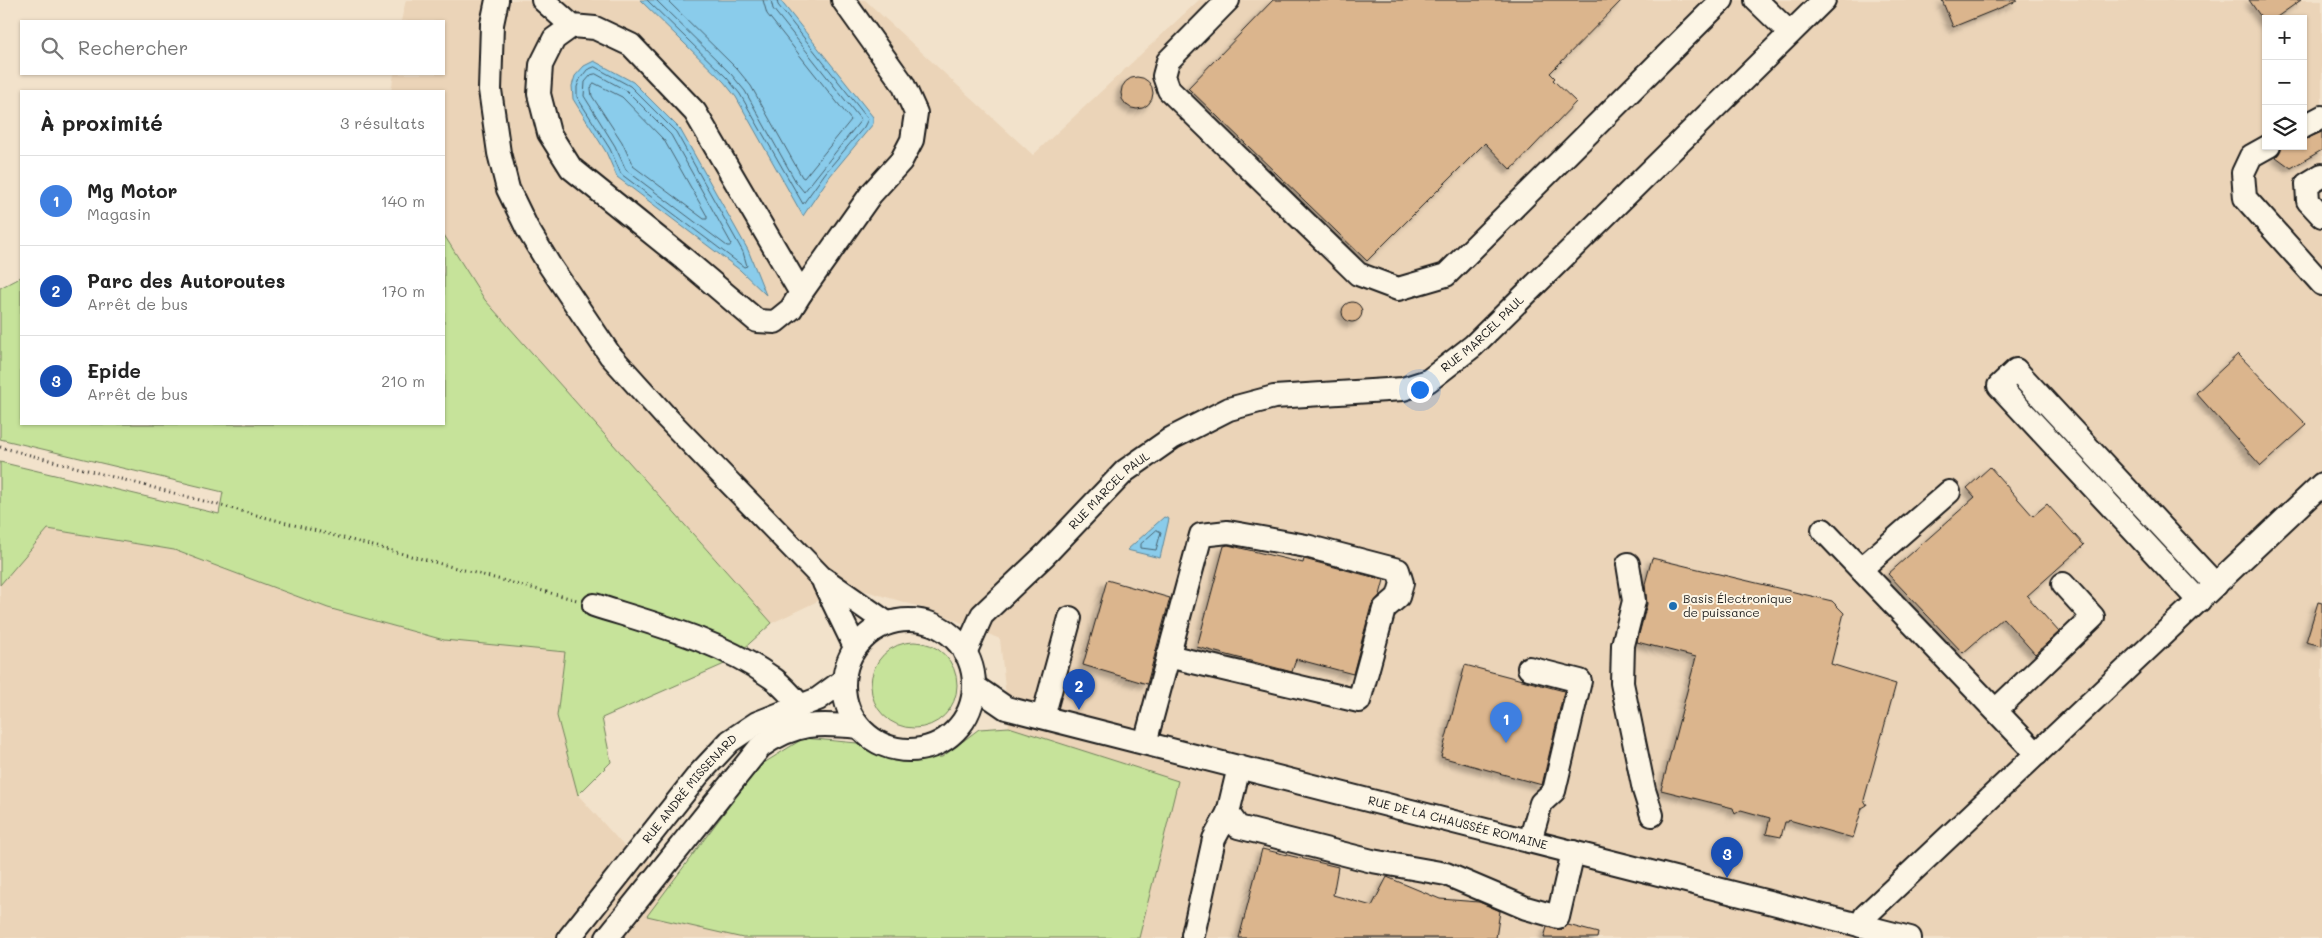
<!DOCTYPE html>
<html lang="fr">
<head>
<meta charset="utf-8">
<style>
	body { margin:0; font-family:Mali,sans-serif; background:#f6f6f6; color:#222 }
	.controls { position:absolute; right:15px; top:15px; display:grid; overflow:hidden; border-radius:0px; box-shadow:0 1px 4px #0004 }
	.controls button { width:45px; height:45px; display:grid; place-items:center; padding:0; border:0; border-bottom:1px solid #e0e0e0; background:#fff; color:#222; font:25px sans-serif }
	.you { position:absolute; left:1419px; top:389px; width:18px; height:18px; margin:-12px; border:4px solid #fff; border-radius:50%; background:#1a73e8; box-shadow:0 0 0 8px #1a73e833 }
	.badge { display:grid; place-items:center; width:32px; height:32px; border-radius:50%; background:#1f6fb2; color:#fff; font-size:16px; font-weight:700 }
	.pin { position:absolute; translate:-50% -41px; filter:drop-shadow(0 1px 2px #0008) }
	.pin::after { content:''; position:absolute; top:26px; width:18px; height:15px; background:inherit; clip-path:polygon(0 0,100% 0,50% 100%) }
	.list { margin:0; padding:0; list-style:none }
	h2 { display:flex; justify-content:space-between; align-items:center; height:65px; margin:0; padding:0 20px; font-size:21px }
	h2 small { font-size:16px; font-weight:400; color:#767676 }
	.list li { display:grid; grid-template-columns:32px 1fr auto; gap:15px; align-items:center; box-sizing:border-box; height:90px; padding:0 20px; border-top:1px solid #e0e0e0 }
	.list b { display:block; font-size:19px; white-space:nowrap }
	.list p { margin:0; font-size:16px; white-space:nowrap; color:#767676 }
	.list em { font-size:16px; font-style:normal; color:#767676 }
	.icon { flex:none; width:28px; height:28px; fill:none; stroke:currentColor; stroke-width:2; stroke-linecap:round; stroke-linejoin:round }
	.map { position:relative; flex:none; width:2322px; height:938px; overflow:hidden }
	.search { position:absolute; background:#fff; box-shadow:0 1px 4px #0004; left:20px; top:20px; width:425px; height:55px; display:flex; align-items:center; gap:12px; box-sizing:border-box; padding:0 18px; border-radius:0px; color:#767676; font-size:19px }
	.panel { position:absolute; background:#fff; box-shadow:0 1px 4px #0004; left:20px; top:90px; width:425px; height:335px; border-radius:0px }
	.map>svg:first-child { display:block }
	.built { fill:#ebd4b8; fill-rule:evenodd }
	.green { fill:#c6e39a; stroke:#71805b }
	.water { fill:#8acceb; stroke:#5e8698 }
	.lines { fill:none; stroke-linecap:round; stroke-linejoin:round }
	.shore { stroke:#48626f; stroke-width:1 }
	.building { fill:#dbb58d; stroke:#1c1c1c; filter:url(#shadow) }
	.minor-casing { stroke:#1c1c1c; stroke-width:26 }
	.path { stroke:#1c1c1c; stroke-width:3; stroke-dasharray:1 4; stroke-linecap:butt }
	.minor { stroke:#fcf5e5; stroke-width:22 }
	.poi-dot { fill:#1f6fb2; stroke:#fcf5e5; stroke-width:2 }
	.labels { text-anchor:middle; stroke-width:4; stroke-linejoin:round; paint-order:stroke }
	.street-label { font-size:12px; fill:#1c1c1c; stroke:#fcf5e5 }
	.poi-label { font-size:12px; fill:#1c1c1c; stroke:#fcf5e5; text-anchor:start }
</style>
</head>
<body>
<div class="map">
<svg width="2322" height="938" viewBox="0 0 2322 938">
	<defs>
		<filter id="shadow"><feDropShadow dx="-4.5" dy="4.5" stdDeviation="2.5" flood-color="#0004"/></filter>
	</defs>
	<rect width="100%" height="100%" fill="#f2e2cb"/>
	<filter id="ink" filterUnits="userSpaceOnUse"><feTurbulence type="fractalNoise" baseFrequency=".02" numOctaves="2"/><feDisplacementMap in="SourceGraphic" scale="10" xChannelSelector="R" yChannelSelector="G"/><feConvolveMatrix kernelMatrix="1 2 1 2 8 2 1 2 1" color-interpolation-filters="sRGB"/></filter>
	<g filter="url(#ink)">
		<path class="built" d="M406,0H865L1033,155L1199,0H2322V938H0V473L48,529L174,550L328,608L444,640L565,652L557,716L578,795L623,845L686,882L1178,782L1009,727L1000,639L934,611L849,586L772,623L485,300L444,235V91H391L394,74H444V21H401ZM2266,19H2303V146H2266Z"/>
		<g class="green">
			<path d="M444,235L485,300L772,623L729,662L602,718L611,762L578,795L557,716L565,652L444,640L328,608L174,550L48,529L0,585V462L219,514L223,492L0,439V288L21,277V424H444Z"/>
			<circle cx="914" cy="685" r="43"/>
			<path d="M1009,727L1178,781L1139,938H743L647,916L759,766L804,738L857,743L894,761L942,757L979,729Z"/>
		</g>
		<g class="water">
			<path d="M640,0H780L873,117V124L830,176L803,216L736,97L724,82Z"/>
			<path d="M594,61L633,82L680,129L748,250L766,295L740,270L617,177L606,152L573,99L572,86L575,76L584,66Z"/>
			<path d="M1164,517L1169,519L1160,558L1127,550Z"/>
		</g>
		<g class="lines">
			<g class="shore">
				<path d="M647,0L727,78L740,94L803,204L826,172L864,127L868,119L778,5L777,0"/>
				<path d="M656,0L731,74L745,91L796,182L804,192L861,120L773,9L771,0"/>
				<path d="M667,0L737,69L751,86L802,177L804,178L851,120L767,14L763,0"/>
				<path d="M595,67L630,86L676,132L743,252L747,266L744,267L621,174L610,149L577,97V87L580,79L587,70Z"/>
				<path d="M596,74L627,91L671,135L731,243L730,246H727L626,170L615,146L584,96L585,82L591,75Z"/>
				<path d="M594,83L622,97L664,140L707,216V219H704L633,166L622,142L592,96L591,89Z"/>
				<path d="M1157,530L1161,532L1156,550L1141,548V544Z"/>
			</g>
		</g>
		<g class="building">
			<path d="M1273,0H1622L1550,73L1555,78L1553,80L1576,102L1511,170L1485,143L1367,261L1188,88Z"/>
			<path d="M1942,0H2017V1L1953,27Z"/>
			<path d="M2249,0H2301L2274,19H2266V24Z"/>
			<circle cx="1137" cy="93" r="16"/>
			<path d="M2322,132V150L2291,168L2276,157L2283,146H2303V140Z"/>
			<circle cx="1352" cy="312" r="10"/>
			<path d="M2238,354L2307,425L2261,466L2196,393Z"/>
			<path d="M1990,467L2033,516L2047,504L2084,545L2027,596L2059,632L2035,654L2003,618L1963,653L1888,574L1975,497L1967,488Z"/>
			<path d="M1228,545L1303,563L1304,559L1384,580L1380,595L1371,606L1353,674L1296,659L1292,672L1197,647L1224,546Z"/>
			<path d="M1652,558L1832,601L1844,613L1831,664L1896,684L1864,800L1867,805L1862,808L1853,838L1789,820L1788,822H1785L1781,837L1766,834L1770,818L1741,810L1735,814L1733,808L1661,790L1696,657L1637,642L1647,604L1645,584Z"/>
			<path d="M1107,580L1170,598L1147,684L1083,665Z"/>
			<path d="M2318,602L2322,603V646L2306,642Z"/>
			<path d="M1465,665L1564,691L1542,785L1441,757Z"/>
			<path d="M1262,849L1338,867L1333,895L1372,906L1387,877L1440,899L1479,902L1500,911L1496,938H1239Z"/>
			<path d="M1568,925L1598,933L1597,938H1544L1547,927L1561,930Z"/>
		</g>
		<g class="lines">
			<g class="minor-casing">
				<g id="minor">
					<path d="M497,0L492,24L490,90L499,153L508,189L527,228L550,266L610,355L667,418L821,577L887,623"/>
					<path d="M543,0L572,26L595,28L631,45L695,112L801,293L791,309L775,322L757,321L684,259L571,168L549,133L539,94L541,65L554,39L572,26"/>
					<path d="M1228,0L1168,61L1164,76L1169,90L1358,274L1398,289L1446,275L1722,0"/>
					<path d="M1756,0L1790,33"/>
					<path d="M2303,127L2322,117"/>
					<path d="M2269,146L2251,156L2243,173L2245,198L2322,284"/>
					<path d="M2322,175L2307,184L2308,201L2322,216"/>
					<path d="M801,293L871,194L901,161L912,140L916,113L903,84L843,0"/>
					<path d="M1823,530L2037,754"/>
					<path d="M1628,564L1634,601L1623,645L1622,683L1644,790L1652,815"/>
					<path d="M1861,569L1949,492"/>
					<path d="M824,583L855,647"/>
					<path d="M2199,601L1999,386L2016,370L2216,585"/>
					<path d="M594,605C654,624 719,640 771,677C782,684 792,697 801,706"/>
					<circle cx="909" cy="685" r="65"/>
					<path id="s1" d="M965,653L982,615L1045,555L1125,471L1172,438L1229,409L1274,397L1403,389L1428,381L1473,346L1824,0"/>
					<path d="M1529,668L1580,681L1554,791L1541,803L1530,841"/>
					<path id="s2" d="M974,686L1006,708L1910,938"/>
					<path d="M1996,710L2093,617L2063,584"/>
					<path d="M1043,717L1070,618"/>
					<path d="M1145,743L1201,535L1228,532L1306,546L1398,570L1402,583L1398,597L1384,609L1359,701L1168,656"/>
					<path d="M1228,813L1238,827L1372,861L1446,874L1526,908L1558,917L1573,852"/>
					<path d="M1861,926L1865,916L2322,484"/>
					<path d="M1193,935L1214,839L1228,813L1239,767"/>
					<path id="s3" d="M569,938L699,774L730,741L757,723L818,699L844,680"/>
					<path d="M607,938L760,747C794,722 819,723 859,727"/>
				</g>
			</g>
			<path class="path" d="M0,447L577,600"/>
			<use href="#minor" class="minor"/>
		</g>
	</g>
	<circle class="poi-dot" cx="1673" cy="606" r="5"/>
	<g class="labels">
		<g class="street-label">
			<text dy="4" stroke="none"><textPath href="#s1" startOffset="640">RUE MARCEL PAUL</textPath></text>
			<text dy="4" stroke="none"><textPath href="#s1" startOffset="220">RUE MARCEL PAUL</textPath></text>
			<text dy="4" stroke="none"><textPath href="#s3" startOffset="192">RUE ANDRÉ MISSENARD</textPath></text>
			<text dy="4" stroke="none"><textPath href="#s2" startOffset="505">RUE DE LA CHAUSSÉE ROMAINE</textPath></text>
		</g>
		<g class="poi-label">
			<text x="1683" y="603">Basis Électronique<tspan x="1683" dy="14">de puissance</tspan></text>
		</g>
	</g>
</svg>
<div class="controls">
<button>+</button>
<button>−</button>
<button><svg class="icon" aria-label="layers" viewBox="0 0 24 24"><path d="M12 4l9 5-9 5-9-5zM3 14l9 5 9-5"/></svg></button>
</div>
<div class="you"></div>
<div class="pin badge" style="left:1506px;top:743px;background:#3f7fe0">1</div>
<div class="pin badge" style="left:1079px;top:710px;background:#1a4fb4">2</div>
<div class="pin badge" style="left:1727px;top:878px;background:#1a4fb4">3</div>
<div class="search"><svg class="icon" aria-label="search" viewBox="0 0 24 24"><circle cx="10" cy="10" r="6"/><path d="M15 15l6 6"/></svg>Rechercher</div>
<section class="panel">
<h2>À proximité<small>3 résultats</small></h2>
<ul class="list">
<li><span class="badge" style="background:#3f7fe0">1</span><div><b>Mg Motor</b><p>Magasin</p></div><em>140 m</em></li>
<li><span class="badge" style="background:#1a4fb4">2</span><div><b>Parc des Autoroutes</b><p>Arrêt de bus</p></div><em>170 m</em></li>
<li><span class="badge" style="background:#1a4fb4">3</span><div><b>Epide</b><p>Arrêt de bus</p></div><em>210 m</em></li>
</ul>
</section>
</div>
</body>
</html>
